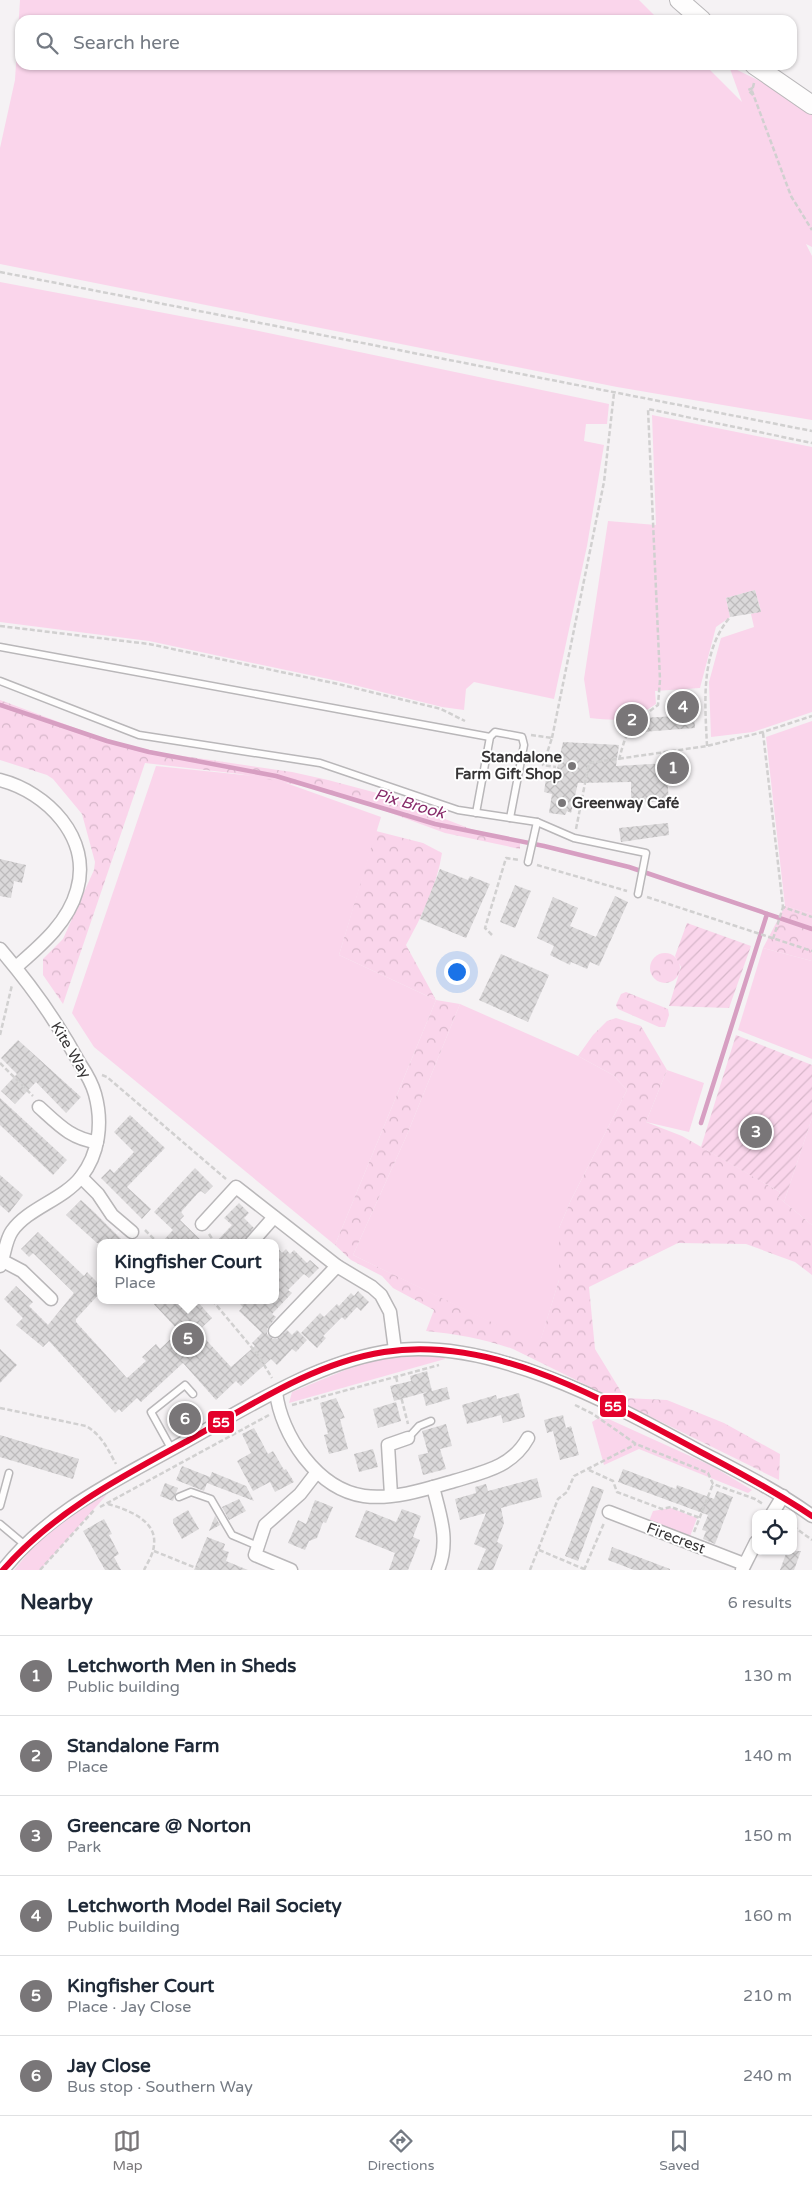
<!DOCTYPE html>
<html lang="en">
<head>
<meta charset="utf-8">
<style>
	body { margin:0; font-family:"Varela Round",sans-serif; background:#f2f2f3; color:#1f2937 }
	.controls { position:absolute; right:15px; bottom:15px; display:grid; overflow:hidden; border-radius:10px; box-shadow:0 1px 4px #0004 }
	.controls button { width:45px; height:45px; display:grid; place-items:center; padding:0; border:0; border-bottom:1px solid #e0e1e3; background:#fff; color:#1f2937; font:25px sans-serif }
	.you { position:absolute; left:456px; top:971px; width:18px; height:18px; margin:-12px; border:4px solid #fff; border-radius:50%; background:#1a73e8; box-shadow:0 0 0 8px #1a73e833 }
	.badge { display:grid; place-items:center; width:32px; height:32px; border-radius:50%; background:#797678; color:#fff; font-size:16px; font-weight:700 }
	.pin { position:absolute; translate:-50% -50%; border:2px solid #fff; box-shadow:0 1px 5px #0006 }
	.popup { position:absolute; left:97px; top:1239px; width:182px; height:65px; box-sizing:border-box; display:grid; place-content:center; border-radius:10px; background:#fff; filter:drop-shadow(0 1px 4px #0005); font-size:16px; white-space:nowrap; color:#747a83 }
	.popup b { font-size:19px; color:#1f2937 }
	.popup::after { content:''; position:absolute; left:50%; top:100%; margin-left:-10px; border:10px solid transparent; border-top-color:#fff }
	.list { margin:0; padding:0; list-style:none }
	h2 { display:flex; justify-content:space-between; align-items:center; height:65px; margin:0; padding:0 20px; font-size:21px }
	h2 small { font-size:16px; font-weight:400; color:#747a83 }
	.list li { display:grid; grid-template-columns:32px 1fr auto; gap:15px; align-items:center; box-sizing:border-box; height:80px; padding:0 20px; border-top:1px solid #e0e1e3 }
	.list b { display:block; font-size:19px; white-space:nowrap }
	.list p { margin:0; font-size:16px; white-space:nowrap; color:#747a83 }
	.list em { font-size:16px; font-style:normal; color:#747a83 }
	.icon { flex:none; width:28px; height:28px; fill:none; stroke:currentColor; stroke-width:2; stroke-linecap:round; stroke-linejoin:round }
	.map { position:relative; flex:none; width:812px; height:1570px; overflow:hidden }
	.search { position:absolute; background:#fff; box-shadow:0 1px 4px #0004; left:15px; right:15px; top:15px; height:55px; display:flex; align-items:center; gap:12px; box-sizing:border-box; padding:0 18px; border-radius:15px; color:#747a83; font-size:19px }
	.sheet { height:545px; background:#fff }
	nav { display:flex; justify-content:space-around; align-items:center; box-sizing:border-box; height:70px; border-top:1px solid #e0e1e3; background:#fff; font-size:14px; color:#747a83 }
	nav a { display:grid; justify-items:center; gap:2px }
	nav .on { color:#797678 }
	.map>svg:first-child { display:block }
	.green { fill:#fad5eb }
	.forest { fill:url(#forest-crowns) }
	.garden { fill:url(#garden-furrows) }
	.lines { fill:none; stroke-linecap:round; stroke-linejoin:round }
	.stream { stroke:#d79fc2; stroke-width:4.5 }
	.building { fill:url(#building-cross-hatch) }
	.lane-casing { stroke:#b9b7b9; stroke-width:9 }
	.street-casing { stroke:#b9b7b9; stroke-width:15 }
	.secondary-casing { stroke:#b9b7b9; stroke-width:20 }
	.path { stroke:#d1d0d0; stroke-width:2.5; stroke-dasharray:5 2.5; stroke-linecap:butt }
	.lane { stroke:#fefdfd; stroke-width:6 }
	.street { stroke:#fefdfd; stroke-width:12 }
	.secondary { stroke:#fefdfd; stroke-width:18 }
	.bus-1-casing { stroke:#fff; stroke-width:10 }
	.bus-1 { stroke:#e4002b; stroke-width:6 }
	.poi-dot { fill:#797678; stroke:#fff; stroke-width:2 }
	.labels { text-anchor:middle; stroke-width:4; stroke-linejoin:round; paint-order:stroke }
	.poi-label { font-size:15px; font-weight:bold; fill:#363435; stroke:#fff; text-anchor:end }
	.street-label { font-size:15px; fill:#363435; stroke:#fff }
	.water-label { font-size:16px; font-style:italic; fill:#872b6a; stroke:#fff }
	.line-badge { stroke:#fff; stroke-width:2 }
	.badge-label { font-size:14px; text-anchor:middle; font-weight:bold; fill:#fff }
</style>
</head>
<body>
<div class="map">
<svg width="812" height="1570" viewBox="0 0 812 1570">
	<defs>
		<pattern id="forest-crowns" width="20" height="18" patternUnits="userSpaceOnUse" patternTransform="scale(1.25)"><rect width="20" height="18" fill="#fad5eb"/><path d="M2 6a3 3 0 1 1 6 0M12 15a3 3 0 1 1 6 0" fill="none" stroke="#d7b7ca"/></pattern>
		<pattern id="garden-furrows" width="10" height="10" patternUnits="userSpaceOnUse" patternTransform="scale(1.25)"><rect width="10" height="10" fill="#fad5eb"/><path d="M-1 1l2-2M0 10L10 0M9 11l2-2" fill="none" stroke="#d7b7ca"/></pattern>
		<pattern id="building-cross-hatch" width="8" height="8" patternUnits="userSpaceOnUse" patternTransform="scale(1.25)"><rect width="8" height="8" fill="#dbd9da"/><path d="M0 0l8 8M0 8l8-8" fill="none" stroke="#bdbbbc"/></pattern>
	</defs>
	<rect width="100%" height="100%" fill="#f5f2f4"/>
	<g class="green">
		<path d="M20,0H639L659,20H20V65H705L742,102L729,66L768,85L812,114V247L806,244L812,256V420L617,387L0,264V148L15,80Z"/>
		<path d="M0,282L249,329L609,404L607,424H586L584,441L604,445L587,546L554,699L474,682L466,689L464,710L442,707L338,681L149,641L0,622Z"/>
		<path d="M652,415L812,447V712L753,732L711,737L709,682L721,638L754,627L751,614L761,611L755,590L726,598L730,617L716,627L700,688L655,691L656,704C629,722 621,721 590,718L584,679L608,521L656,525Z"/>
		<path d="M812,721V914L785,906L766,737Z"/>
		<path d="M156,766L272,778L381,817L339,955L436,1000L335,1245L94,1047L72,1013Z"/>
		<path d="M763,948L812,961V1059L738,1030Z"/>
		<path d="M460,1004L578,1056L613,1075L627,1090L571,1200L559,1228V1280L539,1346L353,1255L406,1137Z"/>
		<path d="M667,1070L704,1083L689,1132L646,1122Z"/>
		<path d="M812,1118V1225L784,1202Z"/>
		<path d="M442,1355L445,1359L289,1403L292,1392L379,1356Z"/>
		<path d="M602,1416L712,1466L752,1490L748,1493L639,1449L604,1465L592,1422Z"/>
		<path d="M110,1491L40,1570H14L50,1527Z"/>
		<path d="M671,1508L697,1518L689,1539L648,1524L653,1511Z"/>
	</g>
	<g class="forest">
		<path d="M0,700L113,742L163,753L292,772L328,780L377,793L471,829L520,841V849L445,833L369,805L307,787L240,774L145,763L63,1004L43,975V959L63,939L94,870L95,862L82,814L53,779L47,775L0,760Z"/>
		<path d="M376,831L423,843L442,853C437,885 422,916 406,945L436,1000L460,1004L406,1137L353,1255L539,1345L559,1280V1228L571,1200L627,1090L613,1075L578,1056L593,1035L607,1021L616,1018L641,1026L667,1070L646,1122L682,1136L780,1192L778,1197L812,1225V1275L795,1262L746,1244L678,1243L589,1287L595,1349L625,1398L667,1400L724,1423L780,1454L779,1480L513,1349C484,1339 457,1334 426,1331L434,1310L393,1288L382,1276L351,1260L335,1245L436,1000L339,955Z"/>
		<path d="M785,906L812,914V961L763,948Z"/>
		<circle cx="665" cy="968" r="15"/>
		<path d="M626,992L668,1009L669,1015L665,1027H659L618,1009L616,1005L621,994Z"/>
	</g>
	<g class="garden">
		<path d="M687,923L751,946L729,1008L669,1006L681,967L675,956Z"/>
		<path d="M736,1035L812,1065V1118L784,1202L778,1197L780,1192L701,1147Z"/>
	</g>
	<g class="lines">
		<g class="stream">
			<path d="M0,705L107,741L149,752L276,776L435,824L544,846L629,867L812,929"/>
			<path d="M701,1123L767,914"/>
		</g>
	</g>
	<g class="building">
		<path d="M755,590L761,612L730,617L726,598Z"/>
		<path d="M694,715L695,728L642,732V718Z"/>
		<path d="M563,742L619,745L616,766L687,762V774L667,777L669,801L631,803V782L578,783L571,813L567,811L565,815L549,813L552,794L544,792L546,778H555Z"/>
		<path d="M668,823L669,835L621,842L619,828Z"/>
		<path d="M0,859L26,865L22,883L14,881L11,898L0,896Z"/>
		<path d="M440,869L468,880L470,876L490,884L466,938L420,919Z"/>
		<path d="M515,885L531,891L515,928L500,922Z"/>
		<path d="M615,896L628,902L599,966L590,962L587,969L571,962L570,965L550,955L554,946L537,938L553,897L578,908L570,926L596,937Z"/>
		<path d="M501,954L549,975L528,1022L479,1000Z"/>
		<path d="M18,1040L81,1097L66,1113L36,1082L15,1104L1,1091L17,1074L1,1058Z"/>
		<path d="M0,1098L67,1160L53,1175L0,1125Z"/>
		<path d="M130,1115L165,1148L127,1187L151,1209L142,1219L101,1178L110,1169L114,1173L134,1152L114,1132Z"/>
		<path d="M195,1168L213,1186L205,1194L201,1191L198,1193L181,1212L184,1216L180,1220L204,1243H161L173,1230L154,1212Z"/>
		<path d="M0,1175L23,1195L9,1213L0,1205Z"/>
		<path d="M81,1200L94,1212L125,1243H97L66,1215Z"/>
		<path d="M239,1203L249,1213L244,1218L254,1228L243,1243H215L232,1225L224,1218Z"/>
		<path d="M38,1232L84,1276L87,1272L100,1285V1293L76,1319V1322L127,1378L146,1361L142,1357L156,1344L160,1349L179,1331L150,1300H196L212,1318L198,1331L231,1367L255,1346L252,1343L262,1333L239,1311L243,1307L236,1300H276V1246L282,1253L286,1249L290,1254L294,1250L307,1263L310,1260L319,1268L309,1278L304,1274L288,1290L292,1293L272,1314L276,1317L267,1329V1334L273,1339H277L287,1330L292,1335L297,1330L307,1340L296,1352L292,1349L277,1365L271,1359L241,1386L236,1381L216,1400L183,1363L141,1402L137,1398L122,1412L119,1409L115,1413L49,1341L43,1347L16,1325L23,1318L4,1299L16,1286L33,1302L29,1306L48,1325L74,1293L33,1253L29,1257L21,1249Z"/>
		<path d="M358,1291L369,1302L361,1311L357,1307L345,1320L342,1317L323,1336L326,1338L317,1348L301,1333L320,1313L324,1317L337,1304L339,1306L351,1293L354,1296Z"/>
		<path d="M0,1349L17,1365L0,1383Z"/>
		<path d="M427,1371L432,1391L447,1387L450,1399L426,1406L423,1394L427,1392L394,1401L390,1386L411,1381L410,1376Z"/>
		<path d="M519,1393L525,1417L503,1423L501,1415L467,1424L462,1405L496,1395L497,1399Z"/>
		<path d="M336,1398L345,1418L340,1419L348,1449L329,1454L324,1435L328,1434L320,1403Z"/>
		<path d="M396,1402L401,1421L378,1428L373,1409Z"/>
		<path d="M563,1415L566,1428L571,1426L579,1455L560,1460L553,1431L547,1433L544,1420Z"/>
		<path d="M446,1424L452,1446L440,1449L446,1469L423,1475L418,1455L428,1453L422,1431Z"/>
		<path d="M254,1428L268,1454L273,1451L284,1470L286,1469L294,1482L275,1492L270,1482L253,1491L237,1461L251,1453L242,1434Z"/>
		<path d="M0,1435L79,1459L73,1479L0,1457Z"/>
		<path d="M373,1449L378,1467L359,1472L354,1454Z"/>
		<path d="M182,1466L210,1477L212,1472L246,1486L254,1501L207,1483L204,1491L176,1480Z"/>
		<path d="M623,1469L676,1489L677,1485L714,1499L717,1491L733,1497L715,1544L703,1539L706,1531L702,1530L708,1515L618,1482Z"/>
		<path d="M537,1478L542,1497L501,1508L504,1523L497,1542L503,1545L493,1570H477L486,1549L474,1544L486,1513L460,1520L455,1499L476,1493L475,1487L486,1484L488,1491Z"/>
		<path d="M165,1483L178,1488L173,1501L160,1496Z"/>
		<path d="M592,1486L604,1490L578,1561L565,1556Z"/>
		<path d="M239,1499L246,1511L229,1520L222,1507Z"/>
		<path d="M315,1500L333,1507L326,1523L323,1522L317,1538L309,1541L305,1550L288,1543L298,1520L306,1524Z"/>
		<path d="M402,1509L421,1516L413,1537L420,1540L408,1570H389L395,1553L355,1537L366,1510L396,1522Z"/>
		<path d="M188,1510L199,1529L182,1539L173,1523V1519Z"/>
		<path d="M215,1516L220,1525L209,1531Z"/>
		<path d="M104,1519L112,1534L109,1535L119,1554L114,1557L121,1570H105L83,1531Z"/>
		<path d="M207,1537L225,1544L223,1550L229,1552L226,1561L248,1570H194Z"/>
		<path d="M612,1547L670,1569V1570H634L608,1560Z"/>
		<path d="M787,1551H801L794,1570H780Z"/>
	</g>
	<g class="lines">
		<g class="lane-casing">
			<g id="lane">
				<path d="M0,647L490,737"/>
				<path d="M0,681L139,735L320,763L458,810L537,822L574,838L646,853L638,894"/>
				<path d="M476,813L490,737L495,732L522,737L524,745L510,818"/>
				<path d="M528,862L537,822"/>
				<path d="M408,1438L419,1426L431,1421"/>
				<path d="M172,1450L151,1412L185,1385L193,1394"/>
				<path d="M179,1497L191,1492L211,1499L232,1535L258,1546"/>
				<path d="M0,1506L9,1473"/>
				<path d="M0,1524L25,1545"/>
			</g>
		</g>
		<g class="street-casing">
			<g id="street">
				<path d="M0,780C47,792 92,838 77,890C68,923 40,946 16,967"/>
				<path d="M0,949C30,984 58,1023 80,1064C86,1073 92,1083 95,1094C103,1123 99,1154 81,1177C63,1200 28,1208 12,1231C5,1241 5,1255 0,1266"/>
				<path d="M39,1107C58,1124 71,1139 97,1142"/>
				<path d="M81,1177L98,1194L112,1215L132,1232"/>
				<path d="M202,1224L236,1187L337,1266L372,1287L381,1295L390,1312L395,1350"/>
				<path d="M251,1243L274,1217"/>
				<path d="M3,1261L22,1271L51,1299"/>
				<path d="M275,1331L337,1266"/>
				<path d="M276,1392C281,1435 317,1489 364,1496C393,1500 427,1489 454,1481C484,1472 512,1467 528,1438"/>
				<path d="M433,1487C440,1515 450,1541 438,1570"/>
				<path d="M391,1495L388,1445L408,1438"/>
				<path d="M609,1512L744,1564"/>
				<path d="M772,1514L783,1496"/>
				<path d="M3,1570C49,1511 117,1480 181,1444C245,1409 311,1365 384,1352C485,1334 611,1403 697,1450C737,1471 776,1490 812,1516"/>
				<path d="M291,1570L255,1555L265,1525L300,1494L317,1472"/>
				<path d="M742,1570L756,1542"/>
			</g>
		</g>
		<g class="secondary-casing">
			<g id="secondary">
				<path d="M679,0L702,20"/>
				<path d="M754,65L812,105"/>
			</g>
		</g>
		<g class="path">
			<path d="M754,83L752,91L791,196L812,230"/>
			<path d="M753,88L748,90L753,95"/>
			<path d="M0,272L812,431"/>
			<path d="M0,626L149,644L338,684L441,709L465,721"/>
			<path d="M763,733L783,907L812,917"/>
			<path d="M531,735L552,738L543,765L556,767"/>
			<path d="M552,738L604,482L614,393"/>
			<path d="M707,746C705,702 700,653 730,617"/>
			<path d="M619,760C627,727 631,725 658,705L660,680L648,409L812,443"/>
			<path d="M576,829L589,763L707,746L763,732L812,716"/>
			<path d="M537,865L627,891"/>
			<path d="M647,897L812,951"/>
			<path d="M492,935L485,928L506,858L519,860"/>
			<path d="M773,939L783,907"/>
			<path d="M0,1035L12,985"/>
			<path d="M0,1063L33,1096"/>
			<path d="M102,1075L107,1077L226,1179"/>
			<path d="M145,1230L158,1243"/>
			<path d="M209,1234L215,1243"/>
			<path d="M212,1300L258,1355L272,1378"/>
			<path d="M396,1377L408,1424"/>
			<path d="M292,1405L439,1365"/>
			<path d="M575,1405L593,1414L636,1444L708,1473L713,1484L755,1499L763,1504"/>
			<path d="M0,1408L86,1426C102,1435 108,1450 116,1464"/>
			<path d="M589,1470L613,1481L617,1492L662,1509L671,1507L700,1518"/>
			<path d="M108,1504C126,1509 157,1520 154,1544C154,1553 148,1562 144,1570"/>
			<path d="M100,1507L269,1415"/>
			<path d="M793,1526L812,1540"/>
			<path d="M694,1532L713,1484"/>
			<path d="M539,1550L584,1569"/>
			<path d="M154,1551L201,1570"/>
			<path d="M40,1570L95,1509"/>
			<path d="M530,1570L558,1499L567,1492L574,1476L636,1444"/>
			<path d="M584,1570L604,1523"/>
		</g>
		<use href="#lane" class="lane"/>
		<use href="#street" class="street"/>
		<use href="#secondary" class="secondary"/>
		<g class="bus-1-casing">
			<path id="bus-1" d="M3,1570C55,1511 121,1477 189,1440C250,1406 313,1363 384,1352C495,1335 603,1400 697,1450C736,1471 775,1491 812,1516"/>
		</g>
		<use href="#bus-1" class="bus-1"/>
	</g>
	<g class="poi-dot">
		<circle cx="572" cy="766" r="5"/>
		<circle cx="562" cy="803" r="5"/>
	</g>
	<g class="labels">
		<g class="poi-label">
			<text x="562" y="762">Standalone<tspan x="562" dy="17">Farm Gift Shop</tspan></text>
			<text x="572" y="808" text-anchor="start">Greenway Café</text>
		</g>
		<g class="street-label">
			<text transform="translate(71 1050) rotate(59)" y="5">Kite Way</text>
			<text transform="translate(676 1538) rotate(21)" y="5">Firecrest</text>
		</g>
		<g class="water-label">
			<text transform="translate(410 803) rotate(16)" y="6">Pix Brook</text>
		</g>
	</g>
	<g class="line-badge">
		<rect x="599" y="1394" width="28" height="24" rx="5" fill="#e4002b"/>
		<rect x="207" y="1410" width="28" height="24" rx="5" fill="#e4002b"/>
	</g>
	<g class="badge-label">
		<text x="613" y="1411">55</text>
		<text x="221" y="1427">55</text>
	</g>
</svg>
<div class="controls">
<button><svg class="icon" aria-label="locate" viewBox="0 0 24 24"><circle cx="12" cy="12" r="6"/><path d="M12 2v4M12 18v4M2 12h4M18 12h4"/></svg></button>
</div>
<div class="you"></div>
<div class="pin badge" style="left:673px;top:768px">1</div>
<div class="pin badge" style="left:632px;top:720px">2</div>
<div class="pin badge" style="left:756px;top:1132px">3</div>
<div class="pin badge" style="left:683px;top:707px">4</div>
<div class="pin badge" style="left:188px;top:1339px">5</div>
<div class="popup"><b>Kingfisher Court</b>Place</div>
<div class="pin badge" style="left:185px;top:1419px">6</div>
<div class="search"><svg class="icon" aria-label="search" viewBox="0 0 24 24"><circle cx="10" cy="10" r="6"/><path d="M15 15l6 6"/></svg>Search here</div>
</div>
<section class="sheet">
<h2>Nearby<small>6 results</small></h2>
<ul class="list">
<li><span class="badge">1</span><div><b>Letchworth Men in Sheds</b><p>Public building</p></div><em>130 m</em></li>
<li><span class="badge">2</span><div><b>Standalone Farm</b><p>Place</p></div><em>140 m</em></li>
<li><span class="badge">3</span><div><b>Greencare @ Norton</b><p>Park</p></div><em>150 m</em></li>
<li><span class="badge">4</span><div><b>Letchworth Model Rail Society</b><p>Public building</p></div><em>160 m</em></li>
<li><span class="badge">5</span><div><b>Kingfisher Court</b><p>Place · Jay Close</p></div><em>210 m</em></li>
<li><span class="badge">6</span><div><b>Jay Close</b><p>Bus stop · Southern Way</p></div><em>240 m</em></li>
</ul>
</section>
<nav>
<a class="on"><svg class="icon" aria-label="map" viewBox="0 0 24 24"><path d="M3 6l6-2 6 2 6-2v14l-6 2-6-2-6 2zM9 4v14M15 6v14"/></svg>Map</a>
<a><svg class="icon" aria-label="directions" viewBox="0 0 24 24"><path d="M12 3l9 9-9 9-9-9zM9 14v-3h6M13 9l2 2-2 2"/></svg>Directions</a>
<a><svg class="icon" aria-label="saved" viewBox="0 0 24 24"><path d="M7 4h10v16l-5-4-5 4z"/></svg>Saved</a>
</nav>
</body>
</html>
